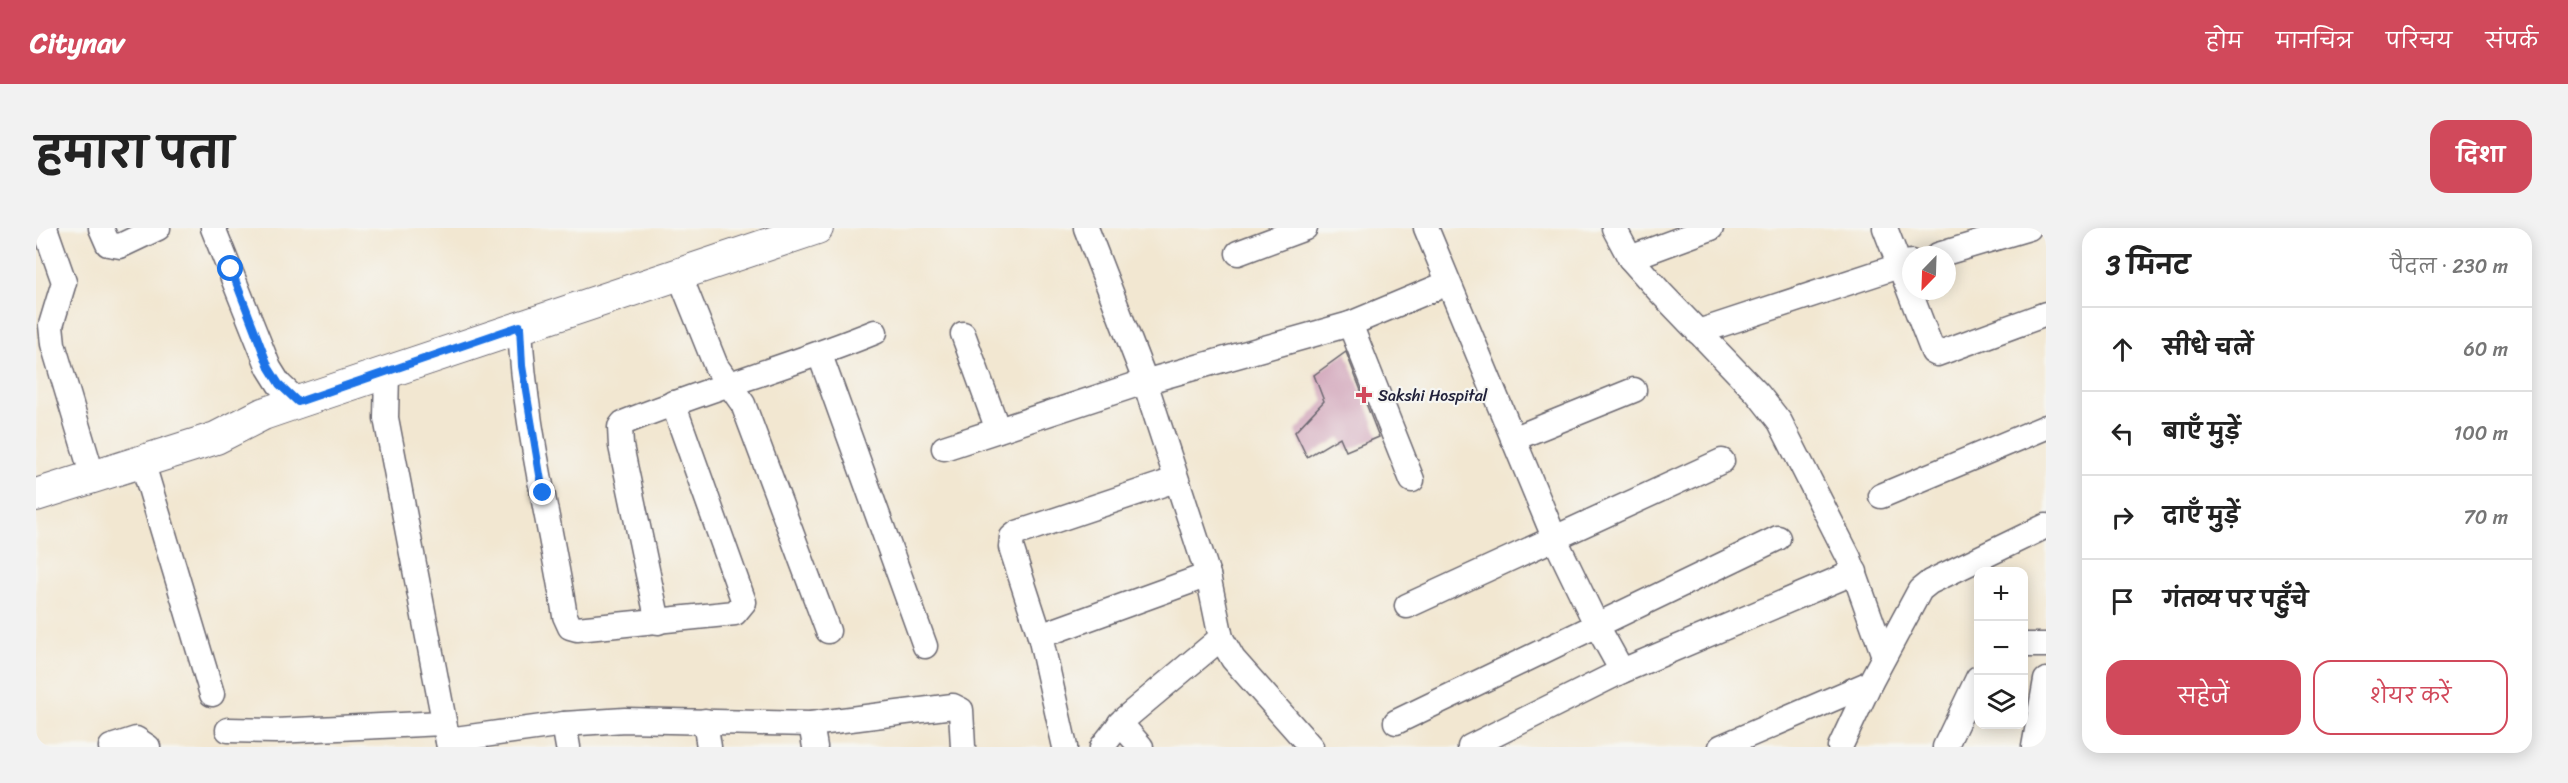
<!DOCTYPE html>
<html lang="hi">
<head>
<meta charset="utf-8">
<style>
	body { margin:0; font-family:Sriracha,"Playpen Sans Deva",sans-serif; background:#f2f2f2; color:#222 }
	.controls { position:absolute; right:18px; bottom:18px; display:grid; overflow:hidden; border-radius:12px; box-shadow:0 3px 15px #0003 }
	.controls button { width:54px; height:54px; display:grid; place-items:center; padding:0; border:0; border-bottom:2px solid #e0e0e0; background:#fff; color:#222; font:30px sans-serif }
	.compass { position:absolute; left:1866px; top:18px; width:54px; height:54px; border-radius:50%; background:#fff; box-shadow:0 3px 15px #0003; rotate:203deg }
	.stop { position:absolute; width:18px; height:18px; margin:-14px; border:4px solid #1a73e8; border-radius:50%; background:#fff }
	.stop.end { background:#1a73e8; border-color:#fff; box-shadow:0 2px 6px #0008 }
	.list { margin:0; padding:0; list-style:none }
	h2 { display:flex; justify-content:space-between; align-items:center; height:78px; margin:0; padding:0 24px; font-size:26px }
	h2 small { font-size:20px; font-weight:400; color:#767676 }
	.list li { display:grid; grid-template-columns:39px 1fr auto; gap:18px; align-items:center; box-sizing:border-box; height:84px; padding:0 24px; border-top:2px solid #e0e0e0 }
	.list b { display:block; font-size:22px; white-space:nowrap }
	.list em { font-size:20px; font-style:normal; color:#767676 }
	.actions { display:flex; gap:12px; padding:18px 24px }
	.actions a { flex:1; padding:14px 0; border:2px solid #d1495b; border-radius:18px; text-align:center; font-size:21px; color:#d1495b }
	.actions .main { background:#d1495b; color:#fff }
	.icon { flex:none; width:33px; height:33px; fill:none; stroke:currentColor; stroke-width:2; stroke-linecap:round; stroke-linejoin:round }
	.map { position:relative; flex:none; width:2010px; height:519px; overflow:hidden; border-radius:18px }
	header { display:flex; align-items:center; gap:36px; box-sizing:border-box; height:84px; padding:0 30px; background:#d1495b; color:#fff }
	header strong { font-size:28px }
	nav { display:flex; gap:33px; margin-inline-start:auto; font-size:21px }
	.intro { display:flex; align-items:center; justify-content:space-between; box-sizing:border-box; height:144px; padding:0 36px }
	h1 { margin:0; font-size:42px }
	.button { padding:15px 27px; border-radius:18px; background:#d1495b; color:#fff; font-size:21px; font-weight:700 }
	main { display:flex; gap:36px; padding:0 36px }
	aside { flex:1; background:#fff; border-radius:18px; box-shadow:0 3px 15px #0003 }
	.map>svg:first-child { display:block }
	.building { fill:#ce9cb4 }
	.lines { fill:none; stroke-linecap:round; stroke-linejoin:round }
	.minor-casing { stroke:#6b6770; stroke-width:27 }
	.major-casing { stroke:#6b6770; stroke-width:34 }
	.minor { stroke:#fff; stroke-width:24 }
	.major { stroke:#fff; stroke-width:32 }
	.route { stroke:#1a73e8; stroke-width:8 }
	.poi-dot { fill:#d1495b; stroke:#f6f6f2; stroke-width:2 }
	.labels { text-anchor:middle; stroke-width:4.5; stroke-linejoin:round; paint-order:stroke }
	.poi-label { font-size:16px; fill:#22223b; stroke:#f6f6f2; text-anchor:start }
</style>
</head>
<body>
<header>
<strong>Citynav</strong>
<nav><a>होम</a><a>मानचित्र</a><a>परिचय</a><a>संपर्क</a></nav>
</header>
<div class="intro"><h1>हमारा पता</h1><a class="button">दिशा</a></div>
<main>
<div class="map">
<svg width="2010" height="519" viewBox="0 0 2010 519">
	<rect width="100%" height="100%" fill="#f6f6f2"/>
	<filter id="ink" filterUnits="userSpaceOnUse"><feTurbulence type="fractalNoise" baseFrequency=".0167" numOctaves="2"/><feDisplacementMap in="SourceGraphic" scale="12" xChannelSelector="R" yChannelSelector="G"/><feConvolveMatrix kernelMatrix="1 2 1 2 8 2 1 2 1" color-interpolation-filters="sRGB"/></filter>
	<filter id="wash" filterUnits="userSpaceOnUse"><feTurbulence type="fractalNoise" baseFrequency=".008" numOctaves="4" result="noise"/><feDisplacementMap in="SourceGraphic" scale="24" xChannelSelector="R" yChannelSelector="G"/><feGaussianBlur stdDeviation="1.35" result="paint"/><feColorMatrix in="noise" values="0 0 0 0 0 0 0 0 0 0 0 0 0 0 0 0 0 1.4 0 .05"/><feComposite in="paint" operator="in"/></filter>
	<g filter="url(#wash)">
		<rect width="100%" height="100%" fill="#f2e7d1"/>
		<g id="blocks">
			<path class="building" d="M1310,124L1343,209L1310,223L1304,209L1271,229L1259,204L1288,173L1278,147Z"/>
		</g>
	</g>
	<g filter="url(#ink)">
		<use href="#blocks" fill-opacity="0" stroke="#6b6770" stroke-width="1.5"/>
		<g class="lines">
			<g class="minor-casing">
				<g id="minor">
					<path d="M9,0L28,54L15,97L17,116L52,233"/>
					<path d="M65,0L72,16L84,18L122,0"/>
					<path d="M177,0L233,140L243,156L262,174"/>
					<path d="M1050,0L1105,142L1172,347L1185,410L1197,431L1275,519"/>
					<path d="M1390,0L1518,309L1560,396L1586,443"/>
					<path d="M1578,0L1594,30L1624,64L1722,166L1744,194L1813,330L1848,428"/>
					<path d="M1849,0L1897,124L1901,126L2010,86"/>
					<path d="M1202,25L1269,0"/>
					<path d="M1902,27L1993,0"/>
					<path d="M1594,30L1675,0"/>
					<path d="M643,46L680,138L707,176L792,403"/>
					<path d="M1314,96L1376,252"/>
					<path d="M484,98C488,196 514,292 529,388L534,399L541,401L699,385L708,374L637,175"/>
					<path d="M1662,104L1875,34"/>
					<path d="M927,106L962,202"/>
					<path d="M784,127L889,418"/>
					<path d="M351,144L350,190L413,519"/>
					<path d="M1477,211L1598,162"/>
					<path d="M908,220L1108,154L1314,96L1412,55"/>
					<path d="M106,233L176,466"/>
					<path d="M1845,268L2010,199"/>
					<path d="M1371,378L1686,233"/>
					<path d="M622,394L585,218L584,199L587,195C670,161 756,138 839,104"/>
					<path d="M1004,408L1172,347"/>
					<path d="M1988,417H2010"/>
					<path d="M669,493L673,519"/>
					<path d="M1360,494L1742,310"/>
					<path d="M1084,495L1105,519"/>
					<path d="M528,496L532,519"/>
					<path d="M775,496L779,519"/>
					<path d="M192,502L240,503L407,495"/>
					<path d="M412,512L528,496L589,492L775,496L917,478L925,482L927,519"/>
					<path d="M75,519L100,511L112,519"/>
					<path d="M1029,519L1004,408L975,319L976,309L981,305L1139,252"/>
					<path d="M1066,519L1087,492L1185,410"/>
					<path d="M1434,519L1586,443L1819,344"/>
					<path d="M1685,519L1834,455"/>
					<path d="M1804,519L1834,455L1884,362L1894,354L2010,298"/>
					<path d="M1909,519L1942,450"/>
					<path d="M1998,519L2010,452"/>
				</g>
			</g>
			<g class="major-casing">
				<path id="major" d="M0,267L180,210L227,186L262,174L781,0"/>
			</g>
			<use href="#minor" class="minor"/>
			<use href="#major" class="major"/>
		</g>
	</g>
	<g class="lines" filter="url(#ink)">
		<path class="route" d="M195,41L233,140L243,156L262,174L484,98L486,138L507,265"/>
	</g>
	<path class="poi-dot" d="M1325 158h6v6h6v6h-6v6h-6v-6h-6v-6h6z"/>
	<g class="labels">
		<g class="poi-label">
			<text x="1342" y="173">Sakshi Hospital</text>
		</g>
	</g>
</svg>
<div class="controls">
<button>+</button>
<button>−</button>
<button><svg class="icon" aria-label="layers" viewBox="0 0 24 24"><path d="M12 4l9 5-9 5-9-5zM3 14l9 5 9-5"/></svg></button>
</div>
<svg class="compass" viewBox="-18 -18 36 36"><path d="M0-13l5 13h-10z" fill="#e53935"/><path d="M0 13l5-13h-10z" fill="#767676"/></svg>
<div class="stop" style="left:195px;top:41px"></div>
<div class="stop end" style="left:507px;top:265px"></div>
</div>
<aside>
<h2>3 मिनट<small>पैदल · 230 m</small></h2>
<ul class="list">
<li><svg class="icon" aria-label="ahead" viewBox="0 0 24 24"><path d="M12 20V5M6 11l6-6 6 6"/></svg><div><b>सीधे चलें</b></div><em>60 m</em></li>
<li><svg class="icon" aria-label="left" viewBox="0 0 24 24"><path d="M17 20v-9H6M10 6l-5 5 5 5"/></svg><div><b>बाएँ मुड़ें</b></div><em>100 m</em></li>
<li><svg class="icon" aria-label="right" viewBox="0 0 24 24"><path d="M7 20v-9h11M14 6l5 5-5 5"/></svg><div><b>दाएँ मुड़ें</b></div><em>70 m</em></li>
<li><svg class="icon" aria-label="arrive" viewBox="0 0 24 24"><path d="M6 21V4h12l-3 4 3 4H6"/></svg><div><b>गंतव्य पर पहुँचे</b></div></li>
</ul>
<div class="actions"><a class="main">सहेजें</a><a>शेयर करें</a></div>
</aside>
</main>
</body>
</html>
